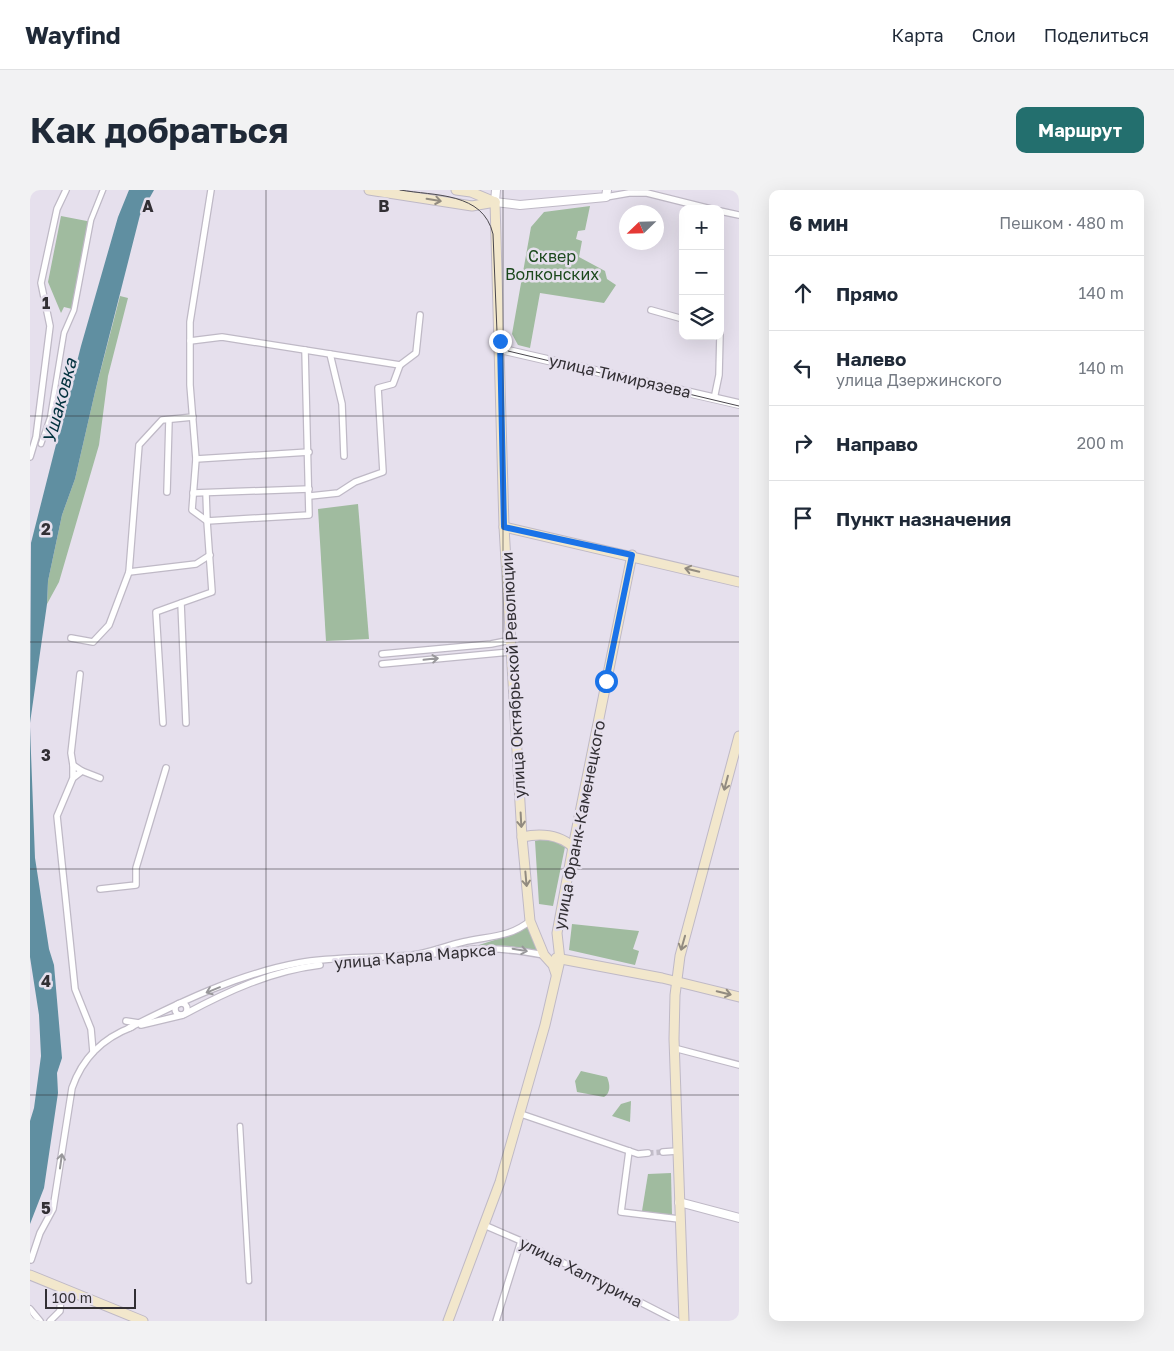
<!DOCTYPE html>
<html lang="ru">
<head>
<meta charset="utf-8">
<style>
	body { margin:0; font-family:"Golos Text",sans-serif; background:#f2f2f3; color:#1f2937 }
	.controls { position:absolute; right:15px; top:15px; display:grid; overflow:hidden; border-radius:10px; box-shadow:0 5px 20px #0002 }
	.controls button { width:45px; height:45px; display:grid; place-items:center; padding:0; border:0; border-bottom:1px solid #e0e1e3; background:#fff; color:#1f2937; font:25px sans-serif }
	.compass { position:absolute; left:589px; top:15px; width:45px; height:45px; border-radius:50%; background:#fff; box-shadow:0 5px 20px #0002; rotate:247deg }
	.scale { position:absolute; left:15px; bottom:12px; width:91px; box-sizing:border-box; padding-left:5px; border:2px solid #322f34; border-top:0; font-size:14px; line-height:18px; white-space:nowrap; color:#322f34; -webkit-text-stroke:4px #e6e0ed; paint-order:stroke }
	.stop { position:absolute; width:15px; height:15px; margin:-11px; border:4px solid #1a73e8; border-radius:50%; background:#fff }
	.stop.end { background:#1a73e8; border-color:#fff; box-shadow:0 1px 5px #0008 }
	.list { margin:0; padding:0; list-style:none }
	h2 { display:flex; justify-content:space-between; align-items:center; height:65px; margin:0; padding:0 20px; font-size:21px }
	h2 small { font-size:16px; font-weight:400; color:#747a83 }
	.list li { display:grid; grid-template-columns:32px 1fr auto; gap:15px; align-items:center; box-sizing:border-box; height:75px; padding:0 20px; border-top:1px solid #e0e1e3 }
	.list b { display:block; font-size:19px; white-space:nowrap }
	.list p { margin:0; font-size:16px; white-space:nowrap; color:#747a83 }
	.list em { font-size:16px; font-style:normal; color:#747a83 }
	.icon { flex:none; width:28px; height:28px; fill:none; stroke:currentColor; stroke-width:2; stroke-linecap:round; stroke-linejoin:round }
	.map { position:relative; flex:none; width:709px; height:1131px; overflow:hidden; border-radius:10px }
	header { display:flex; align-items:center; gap:30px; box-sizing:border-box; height:70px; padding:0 25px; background:#fff; border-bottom:1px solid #e0e1e3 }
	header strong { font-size:24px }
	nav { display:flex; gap:28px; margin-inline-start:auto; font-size:18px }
	.intro { display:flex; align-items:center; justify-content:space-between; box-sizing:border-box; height:120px; padding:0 30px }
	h1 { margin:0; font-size:35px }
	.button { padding:12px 22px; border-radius:10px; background:#236f6e; color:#fff; font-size:18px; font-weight:700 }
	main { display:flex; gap:30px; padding:0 30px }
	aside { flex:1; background:#fff; border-radius:10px; box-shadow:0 5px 20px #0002 }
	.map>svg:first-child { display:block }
	.green { fill:#a0bb9f }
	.water { fill:#608fa1 }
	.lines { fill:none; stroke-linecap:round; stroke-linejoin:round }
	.minor-tunnel { stroke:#c2bdc8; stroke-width:5.5; stroke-dasharray:5.5 3; stroke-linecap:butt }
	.pedestrian-casing { stroke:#bfb9c6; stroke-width:7 }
	.minor-casing { stroke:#bfb9c6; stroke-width:8 }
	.tertiary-casing { stroke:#bfb9c6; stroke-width:10 }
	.secondary-casing { stroke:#bfb9c6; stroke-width:11 }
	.pedestrian { stroke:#fff; stroke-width:4.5 }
	.minor { stroke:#fff; stroke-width:5.5 }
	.tertiary { stroke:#fff; stroke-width:8 }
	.secondary { stroke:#f2e7cc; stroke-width:9 }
	.tram { stroke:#4a474d; stroke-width:1 }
	.oneway { stroke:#928b80 }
	.oneway2 { stroke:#98979a }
	.route { stroke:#1a73e8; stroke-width:6 }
	.grid { fill:none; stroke:#322f34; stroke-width:1; stroke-opacity:0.55 }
	.labels { text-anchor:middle; stroke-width:5; stroke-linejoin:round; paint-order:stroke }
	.park-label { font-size:16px; fill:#1b481c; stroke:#e6e0ed }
	.street-label { font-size:16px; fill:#322f34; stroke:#e6e0ed }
	.water-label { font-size:18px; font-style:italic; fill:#02313e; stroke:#e6e0ed }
	.grid-label { font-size:16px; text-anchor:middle; font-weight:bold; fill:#322f34; stroke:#e6e0ed; stroke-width:5; stroke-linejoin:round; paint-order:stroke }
</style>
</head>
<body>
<header>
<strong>Wayfind</strong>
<nav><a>Карта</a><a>Слои</a><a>Поделиться</a></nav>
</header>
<div class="intro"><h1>Как добраться</h1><a class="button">Маршрут</a></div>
<main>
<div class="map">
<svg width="709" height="1131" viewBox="0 0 709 1131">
	<rect width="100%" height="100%" fill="#e6e0ed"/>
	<g class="green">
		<path d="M560,16L555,40L548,41L546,49L552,51L549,67L575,81L577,89L586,95L574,113L510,103L500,158L488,155L482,144L501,37L514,22Z"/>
		<path d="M31,26L62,32L46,120L34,117L31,123L18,92Z"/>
		<path d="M90,106L98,108L78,186L69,255L29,392L17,414L18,391L32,325L45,289L65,202Z"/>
		<path d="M328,314L339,449L296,451L288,319Z"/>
		<path d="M512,649H521L535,657L523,716L509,714L505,651Z"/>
		<path d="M498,734L510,762L480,756L449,755L489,742Z"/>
		<path d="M542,734L609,741L603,759L609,761L605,775L539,760Z"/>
		<path d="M551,881L577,887C580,894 581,903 574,907L547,902L545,891Z"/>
		<path d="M601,911L600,932L582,926L591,914Z"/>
		<path d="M641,983L642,1025L612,1021L618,984Z"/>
	</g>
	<g class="water">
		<path d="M99,0H124L110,25L65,202L45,289L32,325L18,391L17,414L0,533L1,353L51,156L88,27Z"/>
		<path d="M0,537L5,668L19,759L24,775L32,868L27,883L28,903L14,998L0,1034V931L4,918L11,866L9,825L0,767Z"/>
	</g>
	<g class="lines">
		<path class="minor-tunnel" d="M618,963L633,962"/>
		<g class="pedestrian-casing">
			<g id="pedestrian">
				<path d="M11,254L20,228L34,143L44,120L61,30L73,0"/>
				<path d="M210,936L219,1091"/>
			</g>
		</g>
		<g class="minor-casing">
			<g id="minor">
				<path d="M576,7L599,3H617L681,19"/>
				<path d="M690,21L709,25"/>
				<path d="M621,120L653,129"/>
				<path d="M160,151L192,147L370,175L386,163L390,125"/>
				<path d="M300,164L312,214L314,266"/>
				<path d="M684,209L689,185L690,144"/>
				<path d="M163,227L132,230L109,255L99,382L166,374L180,365"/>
				<path d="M0,267L6,247L20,136L11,93L27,19L36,0"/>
				<path d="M166,269L279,262"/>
				<path d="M137,302L139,230"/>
				<path d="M163,303L279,299"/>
				<path d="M176,303L177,331L279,325L275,160"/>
				<path d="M280,306L308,303L325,292L353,282L348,198L363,194L370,175"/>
				<path d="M41,448L63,452L79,435L99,382"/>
				<path d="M352,464L461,454L481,450"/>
				<path d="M352,474L481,462"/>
				<path d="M133,533L126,422L151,413"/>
				<path d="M156,533L151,413L182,402L177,331L162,320L166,269L160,195V132L181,0"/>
				<path d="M43,575L41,563L50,484"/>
				<path d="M52,581L70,588"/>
				<path d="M43,588L52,581L43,575V588L27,626L45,799L61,839L63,862"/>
				<path d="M70,699L106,695V678L136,578"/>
				<path d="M404,764C447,757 471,757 514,765"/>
				<circle cx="151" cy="819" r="6"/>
				<path d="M155,824C198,801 241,781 290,775"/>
				<path d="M96,831L109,833"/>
				<path d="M111,835L153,825"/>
				<path d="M99,838C152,811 209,784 268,773C305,766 344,769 382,765C399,763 415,756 433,752C458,746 479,748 500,731"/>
				<path d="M644,858L709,875"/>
				<path d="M491,924L608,964L618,963"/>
				<path d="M599,961L591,1022L649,1029"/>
				<path d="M633,962L647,961"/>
				<path d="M454,1035L491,1051L647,1131"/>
				<path d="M1,1070L10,1043L23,1019L42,898C52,869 73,848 102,837"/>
				<path d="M0,1119L10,1131"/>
				<path d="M20,1131L30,1121L31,1099"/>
				<path d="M466,1131L491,1051"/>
			</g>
		</g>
		<g class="tertiary-casing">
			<g id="tertiary">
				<path d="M466,0L465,12L490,15L576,7L577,0"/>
				<path d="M470,159L709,214"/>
				<path d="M649,1012L709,1028"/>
			</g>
		</g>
		<g class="secondary-casing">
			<g id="secondary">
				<path d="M339,0L442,16L465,12"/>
				<path d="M426,0L441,2L465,12"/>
				<path d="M465,12L474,337L492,647L500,731L514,765L523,775L526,784"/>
				<path d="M474,337L709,392"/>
				<path d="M492,647C511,643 528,644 543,657"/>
				<path d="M526,768L632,788L709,807"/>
				<path d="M0,1085L113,1131"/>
				<path d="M418,1131L470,992L515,835L530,770L527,743L543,657L602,365"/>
				<path d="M654,1131L644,849L645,805L650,766L709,546"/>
			</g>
		</g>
		<use href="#pedestrian" class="pedestrian"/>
		<use href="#minor" class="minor"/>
		<use href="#tertiary" class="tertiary"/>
		<use href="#secondary" class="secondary"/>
		<path class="tram" d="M370,0C405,6 453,2 463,44L467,142L470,151L478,161L709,216"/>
	</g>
	<defs><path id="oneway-shaft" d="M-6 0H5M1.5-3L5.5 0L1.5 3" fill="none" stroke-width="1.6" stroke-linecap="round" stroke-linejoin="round" transform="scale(1.25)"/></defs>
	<g class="oneway">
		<use href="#oneway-shaft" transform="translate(404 10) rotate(9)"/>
		<use href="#oneway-shaft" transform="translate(662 380) rotate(-166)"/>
		<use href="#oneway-shaft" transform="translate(696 593) rotate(105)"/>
		<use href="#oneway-shaft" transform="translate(491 630) rotate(87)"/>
		<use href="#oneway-shaft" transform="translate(496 689) rotate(85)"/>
		<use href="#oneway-shaft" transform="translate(653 753) rotate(106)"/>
		<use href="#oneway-shaft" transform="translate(694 803) rotate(13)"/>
	</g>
	<g class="oneway2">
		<use href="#oneway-shaft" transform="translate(401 469) rotate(-6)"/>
		<use href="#oneway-shaft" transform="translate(490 760) rotate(10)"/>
		<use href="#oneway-shaft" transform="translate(183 800) rotate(158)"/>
		<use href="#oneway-shaft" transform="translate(31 971) rotate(-82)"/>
	</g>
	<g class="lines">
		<path class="route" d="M470,151L474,337L602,365L576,491"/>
	</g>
	<path class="grid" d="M236,0V1131M473,0V1131M0,226H709M0,452H709M0,679H709M0,905H709"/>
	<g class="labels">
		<g class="park-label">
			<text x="522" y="72">Сквер<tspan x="522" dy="18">Волконских</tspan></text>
		</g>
		<g class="street-label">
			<text transform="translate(590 186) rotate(13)" y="6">улица Тимирязева</text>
			<text transform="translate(483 485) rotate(-93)" y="6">улица Октябрьской Революции</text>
			<text transform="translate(549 635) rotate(-79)" y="6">улица Франк-Каменецкого</text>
			<text transform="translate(385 766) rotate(-5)" y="6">улица Карла Маркса</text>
			<text transform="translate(551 1082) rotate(27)" y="6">улица Халтурина</text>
		</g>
		<g class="water-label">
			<text transform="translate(30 211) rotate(-75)" y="6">Ушаковка</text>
		</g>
	</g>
	<g class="grid-label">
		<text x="118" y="22">A</text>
		<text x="354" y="22">B</text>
		<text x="16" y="119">1</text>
		<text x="16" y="345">2</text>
		<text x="16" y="571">3</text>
		<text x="16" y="797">4</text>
		<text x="16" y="1024">5</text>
	</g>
</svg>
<div class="controls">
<button>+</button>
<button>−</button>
<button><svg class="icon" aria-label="layers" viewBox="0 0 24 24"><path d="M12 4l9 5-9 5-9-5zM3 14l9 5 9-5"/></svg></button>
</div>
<svg class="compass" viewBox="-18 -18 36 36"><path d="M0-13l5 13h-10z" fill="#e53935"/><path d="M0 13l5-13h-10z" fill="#747a83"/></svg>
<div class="scale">100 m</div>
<div class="stop" style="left:576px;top:491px"></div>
<div class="stop end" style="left:470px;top:151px"></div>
</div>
<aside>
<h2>6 мин<small>Пешком · 480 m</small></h2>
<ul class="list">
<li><svg class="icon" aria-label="ahead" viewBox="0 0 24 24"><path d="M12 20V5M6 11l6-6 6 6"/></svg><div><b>Прямо</b></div><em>140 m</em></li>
<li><svg class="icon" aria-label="left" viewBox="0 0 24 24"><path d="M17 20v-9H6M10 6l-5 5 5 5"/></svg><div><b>Налево</b><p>улица Дзержинского</p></div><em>140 m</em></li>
<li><svg class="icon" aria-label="right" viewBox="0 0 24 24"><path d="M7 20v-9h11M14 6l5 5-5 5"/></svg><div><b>Направо</b></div><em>200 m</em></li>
<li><svg class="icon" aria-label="arrive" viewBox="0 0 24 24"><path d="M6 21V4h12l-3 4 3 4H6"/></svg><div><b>Пункт назначения</b></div></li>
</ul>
</aside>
</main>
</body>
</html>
